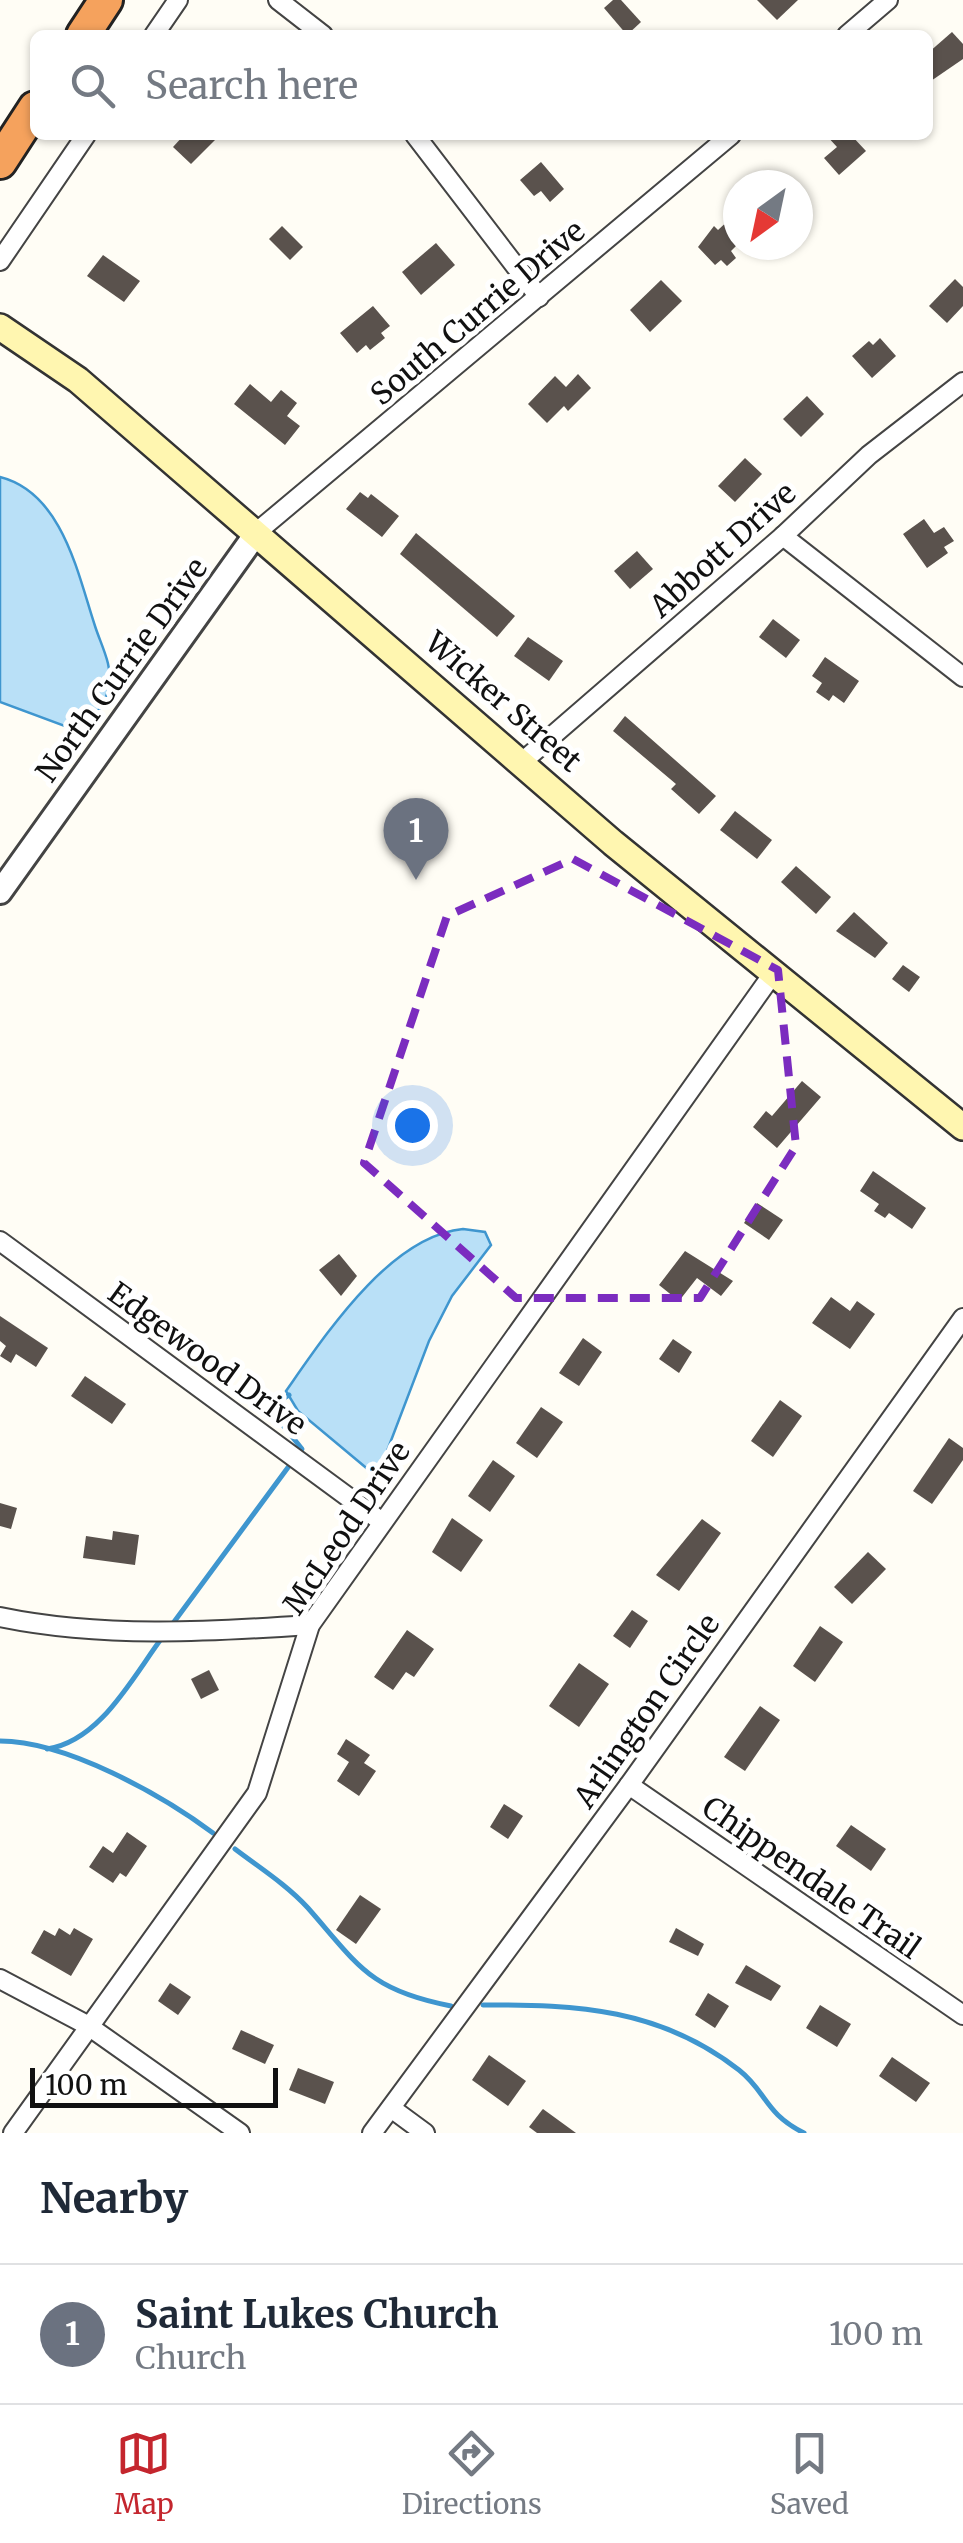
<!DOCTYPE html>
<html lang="en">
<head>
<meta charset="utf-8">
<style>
	body { margin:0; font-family:Merriweather,serif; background:#f2f2f3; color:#1f2937 }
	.compass { position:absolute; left:723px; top:170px; width:90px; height:90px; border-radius:50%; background:#fff; box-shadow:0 2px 8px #0004; rotate:213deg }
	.scale { position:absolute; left:30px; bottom:25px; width:248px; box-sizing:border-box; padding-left:10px; border:5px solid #111; border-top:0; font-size:28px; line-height:35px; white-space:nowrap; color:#111; -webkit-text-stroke:8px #fff; paint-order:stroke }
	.you { position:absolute; left:412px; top:1125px; width:35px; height:35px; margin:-25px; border:8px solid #fff; border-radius:50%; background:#1a73e8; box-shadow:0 0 0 15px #1a73e833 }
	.badge { display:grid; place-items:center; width:65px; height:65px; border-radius:50%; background:#c4262e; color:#fff; font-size:32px; font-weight:700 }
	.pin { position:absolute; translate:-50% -82px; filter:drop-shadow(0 2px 5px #0008) }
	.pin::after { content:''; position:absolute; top:52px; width:35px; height:30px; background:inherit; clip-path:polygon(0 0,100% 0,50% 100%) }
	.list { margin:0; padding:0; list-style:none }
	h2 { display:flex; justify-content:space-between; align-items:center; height:130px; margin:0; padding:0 40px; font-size:42px }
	h2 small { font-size:32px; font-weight:400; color:#747a83 }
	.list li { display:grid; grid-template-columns:65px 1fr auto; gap:30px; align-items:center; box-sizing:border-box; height:140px; padding:0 40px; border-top:2px solid #e0e1e3 }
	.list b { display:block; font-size:38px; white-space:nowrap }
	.list p { margin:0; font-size:32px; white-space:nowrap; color:#747a83 }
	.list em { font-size:32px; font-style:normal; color:#747a83 }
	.icon { flex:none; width:55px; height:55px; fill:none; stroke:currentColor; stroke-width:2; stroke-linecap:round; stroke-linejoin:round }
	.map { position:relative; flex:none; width:963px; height:2133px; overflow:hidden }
	.search { position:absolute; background:#fff; box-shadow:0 2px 8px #0004; left:30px; right:30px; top:30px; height:110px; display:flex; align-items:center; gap:25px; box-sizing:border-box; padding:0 35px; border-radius:15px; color:#747a83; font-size:38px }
	.sheet { height:270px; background:#fff }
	nav { display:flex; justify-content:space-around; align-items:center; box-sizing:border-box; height:140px; border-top:2px solid #e0e1e3; background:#fff; font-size:28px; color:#747a83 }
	nav a { display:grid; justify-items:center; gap:5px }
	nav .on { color:#c4262e }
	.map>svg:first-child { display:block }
	.water { fill:#b9e0f7; stroke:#3f96cf; stroke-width:2.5 }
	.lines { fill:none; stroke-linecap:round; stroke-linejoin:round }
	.stream { stroke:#3f96cf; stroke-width:5 }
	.building { fill:#5a524d }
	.minor-casing { stroke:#444; stroke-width:22 }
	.tertiary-casing { stroke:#444; stroke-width:28 }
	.secondary-casing { stroke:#333; stroke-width:30 }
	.motorway-casing { stroke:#222; stroke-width:38 }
	.minor { stroke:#fff; stroke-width:18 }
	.tertiary { stroke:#fff; stroke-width:22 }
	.secondary { stroke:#fff6b0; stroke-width:25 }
	.motorway { stroke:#f5a25d; stroke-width:32 }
	.marked { fill:none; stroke:#7b2cbf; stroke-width:8; stroke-dasharray:20 12; stroke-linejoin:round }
	.labels { text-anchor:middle; stroke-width:10; stroke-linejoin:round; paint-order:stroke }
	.street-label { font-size:30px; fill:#111; stroke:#fff }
</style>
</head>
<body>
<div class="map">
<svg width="963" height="2133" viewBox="0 0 963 2133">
	<rect width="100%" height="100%" fill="#fffdf5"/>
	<g class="water">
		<path d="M0,477C63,493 78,575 95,626C101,645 113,666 109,686C105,709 92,720 70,728L0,702Z"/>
		<path d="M463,1229L485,1232L491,1245L452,1296L429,1341L384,1459L370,1471L298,1411L286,1391C326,1334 390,1236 463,1229Z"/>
	</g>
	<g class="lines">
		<g class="stream">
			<path d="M289,1395L277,1402L274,1414L302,1449L299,1454"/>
			<path d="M171,1626L292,1462"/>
			<path d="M0,1741C66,1741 162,1795 213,1833"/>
			<path d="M47,1749C101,1741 133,1676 164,1635"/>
			<path d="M235,1849C260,1868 287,1885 308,1908C359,1966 369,1990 451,2006"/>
			<path d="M483,2005C577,2004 661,2009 739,2070C767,2092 764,2113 804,2133"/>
		</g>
	</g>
	<g class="building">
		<path d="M613,0H621L641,22L627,35L604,8Z"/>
		<path d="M757,0H798L777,20Z"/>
		<path d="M952,32L963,44V59L928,83V53Z"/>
		<path d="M184,135H220L191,164L173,147Z"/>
		<path d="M826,135H851L866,151L839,175L824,158L837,147Z"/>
		<path d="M541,162L564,189L550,202L541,191L534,196L520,180Z"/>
		<path d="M731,218L738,226V244L731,251L736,258L727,266L721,260L715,265L698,247L714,226L718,230Z"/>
		<path d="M282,226L303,247L290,260L269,239Z"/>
		<path d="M436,243L455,265L421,295L402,272Z"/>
		<path d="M103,255L140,281L124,302L87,276Z"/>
		<path d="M955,279L963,287V306L947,323L929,306Z"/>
		<path d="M661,280L682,301L650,332L630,310Z"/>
		<path d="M373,306L390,326L381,333L385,338L370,350L366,345L357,353L340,333Z"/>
		<path d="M880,338L896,356L872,378L852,356L869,341L873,345Z"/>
		<path d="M578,374L591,388L568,411L564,406L547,423L528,404L555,376L566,387Z"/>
		<path d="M250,384L271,402L281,390L297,403L287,416L300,426L285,445L234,404Z"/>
		<path d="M807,396L824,414L801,437L783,419Z"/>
		<path d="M745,458L762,474L735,502L718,486Z"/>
		<path d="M360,492L368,498L371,494L399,516L382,537L346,509Z"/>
		<path d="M924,519L934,533L944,527L954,541L944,547L948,553L927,568L903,534Z"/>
		<path d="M416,533L515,616L497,637L400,554Z"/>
		<path d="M637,551L653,569L630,589L614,571Z"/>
		<path d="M773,619L800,640L786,658L759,637Z"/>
		<path d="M528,637L563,661L549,681L514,656Z"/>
		<path d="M825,657L859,681L844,703L833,695L829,701L816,692L822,683L812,676Z"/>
		<path d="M625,716L716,796L699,814L671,789L676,784L613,731Z"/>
		<path d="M735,811L772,840L757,859L720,830Z"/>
		<path d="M796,866L831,897L816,914L781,882Z"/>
		<path d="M854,912L888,943L875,958L836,931Z"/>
		<path d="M903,965L920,977L909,992L892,979Z"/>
		<path d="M802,1081L821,1097L777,1148L753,1127L766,1111L772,1116Z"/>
		<path d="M873,1171L926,1208L912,1229L889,1213L885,1218L874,1211L879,1204L860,1191Z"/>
		<path d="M757,1203L783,1220L769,1240L744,1223Z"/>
		<path d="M685,1251L733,1281L721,1296L697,1278L679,1301L659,1285Z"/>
		<path d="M339,1254L357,1276L341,1296L319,1270Z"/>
		<path d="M831,1297L850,1311L857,1301L875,1314L850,1349L812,1323Z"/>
		<path d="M0,1316L48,1348L36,1367L16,1354L11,1363L0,1356L6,1346L0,1341Z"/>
		<path d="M583,1338L602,1352L579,1386L559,1373Z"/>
		<path d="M673,1339L692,1352L679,1373L659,1359Z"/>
		<path d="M85,1376L126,1404L112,1424L71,1396Z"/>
		<path d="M780,1400L802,1416L773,1457L751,1441Z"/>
		<path d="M541,1407L563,1422L537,1458L516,1443Z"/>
		<path d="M949,1438L963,1448V1460L932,1504L913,1491Z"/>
		<path d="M493,1460L515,1476L490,1512L468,1496Z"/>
		<path d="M0,1503L17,1508L11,1529L0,1526Z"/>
		<path d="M452,1518L483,1540L461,1572L432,1552Z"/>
		<path d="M702,1519L721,1533L679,1591L656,1575Z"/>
		<path d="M113,1531L139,1535L135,1565L83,1558L86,1536L112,1540Z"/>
		<path d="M868,1552L886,1569L852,1604L834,1587Z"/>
		<path d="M632,1610L648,1621L630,1648L613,1636Z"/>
		<path d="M820,1626L843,1642L815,1682L793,1666Z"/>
		<path d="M407,1630L434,1649L414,1677L406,1672L393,1690L374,1677Z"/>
		<path d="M579,1663L609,1684L579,1727L549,1706Z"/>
		<path d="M209,1670L219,1690L201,1699L191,1679Z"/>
		<path d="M760,1706L780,1720L745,1771L724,1757Z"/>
		<path d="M346,1739L370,1755L364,1763L376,1771L359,1796L337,1781L349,1762L337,1754Z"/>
		<path d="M504,1804L523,1816L508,1839L490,1827Z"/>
		<path d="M851,1825L886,1849L871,1871L836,1846Z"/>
		<path d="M127,1832L147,1846L126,1877L120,1873L113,1883L89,1867L103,1846L113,1853Z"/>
		<path d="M360,1895L381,1909L356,1944L336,1930Z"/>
		<path d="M59,1928L70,1935L74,1928L93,1939L71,1976L31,1953L44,1930L55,1936Z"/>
		<path d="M676,1928L704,1944L698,1956L669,1942Z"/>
		<path d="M746,1965L781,1986L771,2001L735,1983Z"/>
		<path d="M170,1983L191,1997L178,2015L158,2001Z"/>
		<path d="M708,1993L729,2006L715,2028L695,2015Z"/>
		<path d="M820,2005L851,2024L837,2047L806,2028Z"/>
		<path d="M241,2030L274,2045L265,2064L232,2049Z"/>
		<path d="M489,2055L526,2081L508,2106L472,2080Z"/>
		<path d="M892,2057L930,2083L916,2102L879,2076Z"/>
		<path d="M298,2068L334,2082L325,2104L289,2090Z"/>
		<path d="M542,2110L543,2109L576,2133H537L529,2127Z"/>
	</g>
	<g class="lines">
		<g class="minor-casing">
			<g id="minor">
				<path d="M278,0L323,35"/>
				<path d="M154,35L178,0"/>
				<path d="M847,35L888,0"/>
				<path d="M415,135L539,297"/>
				<path d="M0,261L86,135"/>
				<path d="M258,531L731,135"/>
				<path d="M783,536L963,677"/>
				<path d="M522,762L783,536L869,455L963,382"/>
				<path d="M0,1241L382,1522"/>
				<path d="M0,1617C101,1638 208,1632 310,1625"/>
				<path d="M629,1785L963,2015"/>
				<path d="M0,1979L87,2025L240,2133"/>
				<path d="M391,2108L425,2133"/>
				<path d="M13,2133L257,1793L310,1625L772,975"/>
				<path d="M372,2133L629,1785L963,1318"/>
			</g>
		</g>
		<g class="tertiary-casing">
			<path id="tertiary" d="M0,892L258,531"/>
		</g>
		<g class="secondary-casing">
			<path id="secondary" d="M0,327L78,380L613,843L963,1127"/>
		</g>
		<g class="motorway-casing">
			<g id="motorway">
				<path d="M83,35L106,0"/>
				<path d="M0,162L35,108"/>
			</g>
		</g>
		<use href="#minor" class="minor"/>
		<use href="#tertiary" class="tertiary"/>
		<use href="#secondary" class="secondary"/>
		<use href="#motorway" class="motorway"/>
	</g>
	<path class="marked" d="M573,859L778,970L796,1146L700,1298H516L364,1163L447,916Z"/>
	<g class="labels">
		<g class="street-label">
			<text transform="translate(478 313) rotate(-40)" y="10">South Currie Drive</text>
			<text transform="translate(723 550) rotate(-42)" y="10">Abbott Drive</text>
			<text transform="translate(122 670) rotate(-54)" y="10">North Currie Drive</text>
			<text transform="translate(503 702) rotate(41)" y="10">Wicker Street</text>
			<text transform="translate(207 1359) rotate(36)" y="10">Edgewood Drive</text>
			<text transform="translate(347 1528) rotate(-56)" y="10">McLeod Drive</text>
			<text transform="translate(647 1711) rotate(-55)" y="10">Arlington Circle</text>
			<text transform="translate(811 1878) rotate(35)" y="10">Chippendale Trail</text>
		</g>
	</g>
</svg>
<svg class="compass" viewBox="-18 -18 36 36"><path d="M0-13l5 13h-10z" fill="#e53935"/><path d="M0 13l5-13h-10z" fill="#747a83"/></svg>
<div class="scale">100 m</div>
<div class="you"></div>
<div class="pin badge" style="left:416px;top:880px;background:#6b7280">1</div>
<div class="search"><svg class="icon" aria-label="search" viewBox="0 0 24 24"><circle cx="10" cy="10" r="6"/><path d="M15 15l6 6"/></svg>Search here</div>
</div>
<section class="sheet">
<h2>Nearby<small></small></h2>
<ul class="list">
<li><span class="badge" style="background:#6b7280">1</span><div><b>Saint Lukes Church</b><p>Church</p></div><em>100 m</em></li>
</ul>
</section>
<nav>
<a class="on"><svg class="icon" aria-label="map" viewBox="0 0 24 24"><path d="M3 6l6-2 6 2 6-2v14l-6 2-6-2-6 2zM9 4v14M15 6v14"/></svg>Map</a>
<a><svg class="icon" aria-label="directions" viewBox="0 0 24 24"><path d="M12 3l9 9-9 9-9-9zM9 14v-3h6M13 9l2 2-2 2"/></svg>Directions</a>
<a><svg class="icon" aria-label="saved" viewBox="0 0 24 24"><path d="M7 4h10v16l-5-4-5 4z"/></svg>Saved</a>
</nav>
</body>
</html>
